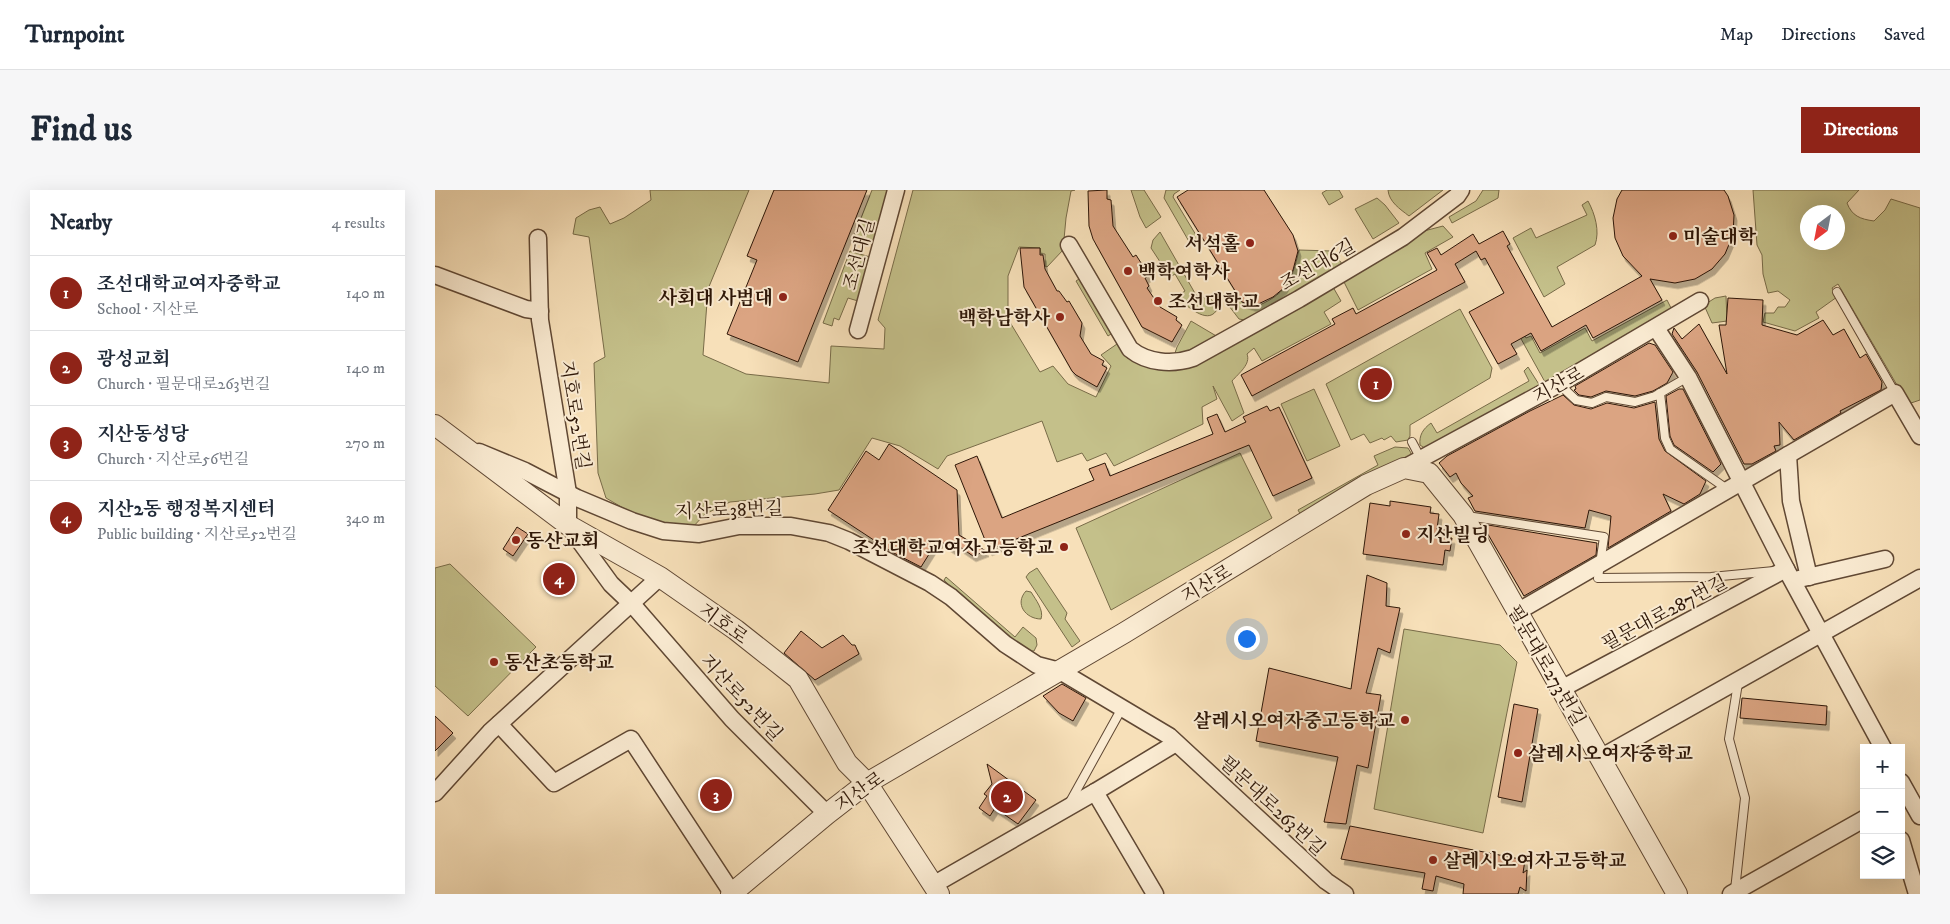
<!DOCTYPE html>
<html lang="en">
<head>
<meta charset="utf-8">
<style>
	body { margin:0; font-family:"IM FELL DW Pica","Noto Serif KR",serif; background:#f6f6f7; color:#1f2937 }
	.controls { position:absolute; right:15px; bottom:15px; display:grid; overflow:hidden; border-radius:0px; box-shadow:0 5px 20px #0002 }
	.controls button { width:45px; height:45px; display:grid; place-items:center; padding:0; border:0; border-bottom:1px solid #e0e1e3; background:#fff; color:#1f2937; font:25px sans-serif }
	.compass { position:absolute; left:1365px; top:15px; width:45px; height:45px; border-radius:50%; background:#fff; box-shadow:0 5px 20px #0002; rotate:212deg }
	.you { position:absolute; left:811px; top:448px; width:18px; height:18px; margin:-12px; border:4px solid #fff; border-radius:50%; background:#1a73e8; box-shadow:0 0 0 8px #1a73e833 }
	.badge { display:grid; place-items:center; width:32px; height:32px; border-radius:50%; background:#8f2418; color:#fff; font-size:16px; font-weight:700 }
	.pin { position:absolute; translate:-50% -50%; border:2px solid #fff; box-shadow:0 1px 5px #0006 }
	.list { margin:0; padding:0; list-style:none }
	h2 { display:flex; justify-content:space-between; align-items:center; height:65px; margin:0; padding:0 20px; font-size:21px }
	h2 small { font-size:16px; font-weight:400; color:#747a83 }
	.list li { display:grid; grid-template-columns:32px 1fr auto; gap:15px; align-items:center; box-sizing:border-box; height:75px; padding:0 20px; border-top:1px solid #e0e1e3 }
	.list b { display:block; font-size:19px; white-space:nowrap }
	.list p { margin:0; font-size:16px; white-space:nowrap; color:#747a83 }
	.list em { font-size:16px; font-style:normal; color:#747a83 }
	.icon { flex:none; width:28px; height:28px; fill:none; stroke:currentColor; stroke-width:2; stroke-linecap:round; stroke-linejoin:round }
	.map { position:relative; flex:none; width:1485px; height:704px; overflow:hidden; border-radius:0px }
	header { display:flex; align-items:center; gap:30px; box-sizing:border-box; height:70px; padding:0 25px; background:#fff; border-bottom:1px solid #e0e1e3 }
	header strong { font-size:24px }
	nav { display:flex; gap:28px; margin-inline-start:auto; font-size:18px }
	.intro { display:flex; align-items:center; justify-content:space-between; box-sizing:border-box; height:120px; padding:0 30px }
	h1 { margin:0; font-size:35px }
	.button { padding:12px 22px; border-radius:0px; background:#8f2418; color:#fff; font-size:18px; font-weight:700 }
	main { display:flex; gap:30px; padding:0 30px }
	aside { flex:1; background:#fff; border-radius:0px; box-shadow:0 5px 20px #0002 }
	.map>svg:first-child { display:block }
	.green { fill:#c4c08a; stroke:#786b48; fill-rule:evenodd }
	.building { fill:#dba482; stroke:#2d1607; filter:url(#shadow) }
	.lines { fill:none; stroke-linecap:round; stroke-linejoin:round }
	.service-casing { stroke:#604834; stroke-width:10 }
	.minor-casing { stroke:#604834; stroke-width:19 }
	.tertiary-casing { stroke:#604834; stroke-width:22 }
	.service { stroke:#faebd2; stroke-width:8 }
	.minor { stroke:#faebd2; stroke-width:16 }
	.tertiary { stroke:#faebd2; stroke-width:20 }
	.poi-dot { fill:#8f2418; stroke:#faebd2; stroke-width:2 }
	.labels { text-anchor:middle; stroke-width:4; stroke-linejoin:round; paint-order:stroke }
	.poi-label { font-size:19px; font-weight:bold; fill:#2d1607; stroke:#faebd2; text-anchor:start }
	.street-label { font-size:19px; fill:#2d1607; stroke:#faebd2 }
</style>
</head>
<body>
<header>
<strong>Turnpoint</strong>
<nav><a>Map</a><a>Directions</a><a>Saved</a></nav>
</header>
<div class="intro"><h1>Find us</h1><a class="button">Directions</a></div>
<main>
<aside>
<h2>Nearby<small>4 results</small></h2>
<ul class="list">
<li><span class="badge">1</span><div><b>조선대학교여자중학교</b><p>School · 지산로</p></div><em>140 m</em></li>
<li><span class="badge">2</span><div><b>광성교회</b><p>Church · 필문대로263번길</p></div><em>140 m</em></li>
<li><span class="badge">3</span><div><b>지산동성당</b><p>Church · 지산로56번길</p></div><em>270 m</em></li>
<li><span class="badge">4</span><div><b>지산2동 행정복지센터</b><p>Public building · 지산로52번길</p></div><em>340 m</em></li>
</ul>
</aside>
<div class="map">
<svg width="1485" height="704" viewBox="0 0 1485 704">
	<defs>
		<filter id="shadow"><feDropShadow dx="3" dy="5.5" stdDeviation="0" flood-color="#0004"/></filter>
	</defs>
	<rect width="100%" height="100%" fill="#f7e0b9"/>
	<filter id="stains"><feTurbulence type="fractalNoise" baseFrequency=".004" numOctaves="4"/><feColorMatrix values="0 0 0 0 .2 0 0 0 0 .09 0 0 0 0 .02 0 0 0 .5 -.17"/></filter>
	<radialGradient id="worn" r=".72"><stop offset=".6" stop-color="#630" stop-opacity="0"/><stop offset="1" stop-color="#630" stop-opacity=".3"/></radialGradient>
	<g class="green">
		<path d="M215,0H314L273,99L268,165L311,184L394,193L396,156L449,159L450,138L443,130L478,0H640L636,1L631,28L628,60L612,77L610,76V64H606L605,58L584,57L573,86V129L605,182L618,176L633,194L661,207L676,176L666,165L682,154L692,168L718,178L898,97L906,111L889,122L896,134L827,171L819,158L812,164C816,174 804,183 797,191L809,223L797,231L778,196L782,209L767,217L768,234L679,276L671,263L652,271L647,263L622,272L607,231L512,266L503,279L465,256L437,248L404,300L380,304L295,312L270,324L256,339L207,329L171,308L163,283L159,173L170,167L154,47L138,44L141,28L154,20L165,17L175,34L189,28L216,10Z"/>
		<path d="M437,0H455L440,52L419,46Z"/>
		<path d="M696,0H709L726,27L711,38L705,27Z"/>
		<path d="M731,0H745L739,4L738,7L764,50L756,55L729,8Z"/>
		<path d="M892,0H904L908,7L894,15L887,3Z"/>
		<path d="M953,0H1008L974,26C965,19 954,12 953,0Z"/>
		<path d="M1048,0H1064L1063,8L1017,33L1014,27L1041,11Z"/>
		<path d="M1318,0H1424L1412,13C1417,26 1425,29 1439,31L1450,20L1456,9L1485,18V210L1473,214L1403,94L1397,98L1402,107L1381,122L1384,128L1360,141L1328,132L1330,123H1339L1343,117H1350L1355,110L1343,101L1333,103L1328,84L1327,65L1322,55ZM1372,22H1402V52H1372Z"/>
		<path d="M942,8L950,15L964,33L938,49L920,19Z"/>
		<path d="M1153,11C1160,24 1165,41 1160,55L1122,77L1130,94L1109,107L1078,48L1096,38L1101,48L1152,25L1147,15Z"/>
		<path d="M1008,36L1018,47L990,63L997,79L923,120L909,92L989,41Z"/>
		<path d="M725,42L761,105L777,110L783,118C774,136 756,118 745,111L744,105L750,101L740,84L735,87L716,58L718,50Z"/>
		<path d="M864,60L897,61L908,75L815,131L804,129L794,116L804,110L818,118C851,104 856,94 864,60Z"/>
		<path d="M415,61L435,67L423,111L413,108L404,130L399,128L397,136L388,133Z"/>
		<path d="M647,87L679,142L673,146L641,91Z"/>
		<path d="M1291,106L1292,131L1277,133L1269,115L1280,108Z"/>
		<path d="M1232,110L1238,122L1110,192L1070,120L1074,117L1091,148L1096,146L1105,163L1150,138L1157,151Z"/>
		<path d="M1025,119L1057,178L1055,188L975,235V246L973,250L961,252L956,246L949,250L947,248L935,253L929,244L916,250L891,194Z"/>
		<path d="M756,131L783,147L751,166H739L742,157Z"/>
		<path d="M1093,177L1105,196L991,259L985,255C984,245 988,239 996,233L1002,243L1094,191L1089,181Z"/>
		<path d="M879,199L905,256L872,271L846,214Z"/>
		<path d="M960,257L973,258L976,263L974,269L868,329L863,320L943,275L939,266Z"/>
		<path d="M805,263L837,328L676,420L641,338Z"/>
		<path d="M15,374L101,457L33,526L0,496V378Z"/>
		<path d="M602,378L632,423L630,429L645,451L637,457L591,387L594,383Z"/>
		<path d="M511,387L580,447L588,437L601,448L602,455L599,461H594L560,440L509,390Z"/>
		<path d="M591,401L596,402C601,410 609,420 606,429C591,429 579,414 591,401Z"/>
		<path d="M969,439L1065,455L1082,472L1048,643L939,619Z"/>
	</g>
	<g class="building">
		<path d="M339,0H432L363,172L292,144L322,70L312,66Z"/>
		<path d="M672,0V9L676,10L678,36L698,67L701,65L708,76L713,86L710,88L714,96L712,98L725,117L742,127L741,130L747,135L737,152L707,137L658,49L654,36L653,1Z"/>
		<path d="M753,0H829L858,45L863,61L858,80L849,98L838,107L819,116L807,112L742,7Z"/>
		<path d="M1187,0H1289L1293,6L1299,25L1298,45L1290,64L1277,79L1260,89L1240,93L1215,89L1227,110L1158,148L1151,135L1106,161L1096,143L1076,154L1082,164L1063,174L1034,122L1069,103L1050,68L1046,70L1041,61L1020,74L1030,92L817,206L806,185L900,134L897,129L918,118L921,124L1002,80L992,63L1002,58L1006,65L1038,44L1044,54L1068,41L1075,54L1072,56L1117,137L1207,86L1188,66L1180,48L1178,28L1182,9Z"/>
		<path d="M585,58H605V65H608L610,79L622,101H624L632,112L634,111L647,133L645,146L656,164L669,171L667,175L672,178L662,197L641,185L637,181L589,97Z"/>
		<path d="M1293,108L1328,110L1327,135L1362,145L1388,130L1398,145L1409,139L1425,168L1431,164L1447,192L1446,200L1405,221L1406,223L1359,250L1344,232L1345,255L1339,256L1341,261L1317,274H1309L1262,182L1237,144L1239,138L1247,149L1264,134L1292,184L1284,135H1291Z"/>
		<path d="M1214,153L1220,155L1238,182L1232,193L1218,201L1200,206L1171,201L1156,207L1144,205L1139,200L1141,199L1140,196Z"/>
		<path d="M1244,199H1248L1286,274L1278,282L1239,255L1235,246L1231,206Z"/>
		<path d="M1128,205L1139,215L1156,219L1172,213L1199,218L1220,212L1224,249L1230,261L1271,291L1265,304L1249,314L1228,304L1236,321L1173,358L1176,326L1154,320L1150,338L1040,321L1033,308L1038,306L1026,293L1021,283L1015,287L1004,273L1012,266L1095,221Z"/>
		<path d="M832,216L835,221L844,217L877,288L838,306L814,255L554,360L520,275L542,266L567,328L659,290L654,279L670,273L675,286L778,244L772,228L782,224L790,242L811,232L808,227Z"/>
		<path d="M454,254L522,300L524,345L551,361L538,366L522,355L519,360L505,351L503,355L501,353L486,377L457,362L393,320L431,261L444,270Z"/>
		<path d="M955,311L996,317L995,323L1004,324L1002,339L1011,340L1010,348H1017L1015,361L1010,360L1008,375L928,364L935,313L955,316Z"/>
		<path d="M1047,334L1162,353L1161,365L1089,406Z"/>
		<path d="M82,337L93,344L78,366L68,359Z"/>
		<path d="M932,385L952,393L951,416L965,418L955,463L943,458L931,503L946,505L933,578L922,575L911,634L889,632L903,567L821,551L834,478L916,499Z"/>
		<path d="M366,441L387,458L408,445L417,455H420L424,464L380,490L349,463Z"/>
		<path d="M627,494L651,508L638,531L624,523L608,506Z"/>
		<path d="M1307,508L1392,516L1391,535L1305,528Z"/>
		<path d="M1079,514L1103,519L1087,612L1063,607Z"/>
		<path d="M0,526L18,543L0,561Z"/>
		<path d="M552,574L601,610L583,634L560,618L555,626L544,618L552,606L549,604L557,594Z"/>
		<path d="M915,636L1090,670L1088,683L1092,680L1091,701L1085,697L1083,704H1028L1029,694L1001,686L998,701L987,699L990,683L906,669Z"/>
	</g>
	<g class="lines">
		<g class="service-casing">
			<g id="service">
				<path d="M1402,102L1460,203"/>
				<path d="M1124,194L1141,210L1157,213L1171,207L1200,212L1220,206L1253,187"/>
				<path d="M1225,203L1230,248L1235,259L1292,299"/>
				<path d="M977,252L987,271"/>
				<path d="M1032,326L1169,347L1163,388L1276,387L1339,381"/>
				<path d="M635,612L687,518"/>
				<path d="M1300,700L1310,608L1294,549L1303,493"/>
			</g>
		</g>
		<g class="minor-casing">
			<g id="minor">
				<path d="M103,48L105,130L133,303V335L176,394L197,414L297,529L392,624"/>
				<path d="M634,55L695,159C712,173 737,175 758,168L864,109L968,47L1022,6L1026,0"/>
				<path d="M0,85L91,119L105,121"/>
				<path d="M1221,138L1253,187L1351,379L1448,558"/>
				<path d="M423,140L461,0"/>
				<path d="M44,262L90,281L142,308L197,331L228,341L264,344L304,336H356L394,343L414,351L495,393L516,407L570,454L602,475L625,481L734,546L891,691L910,704"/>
				<path d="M1353,265L1356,311L1374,387"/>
				<path d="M969,278L1124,194L1265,111"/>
				<path d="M1364,389L1450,369"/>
				<path d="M1082,422L1460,203L1485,246"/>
				<path d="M1126,499L1351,379"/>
				<path d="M64,534L119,593L196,549L297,703"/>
				<path d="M1165,568L1485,388"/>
				<path d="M1466,592L1485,626"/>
				<path d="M660,602L720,704"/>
				<path d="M0,603L55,542L225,387"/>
				<path d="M1466,650L1482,704"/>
				<path d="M498,695L660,602L741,553"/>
				<path d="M1296,704L1429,629"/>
			</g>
		</g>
		<g class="tertiary-casing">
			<g id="tertiary">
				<path d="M0,235L133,335L225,387L301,440L363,489L412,573L432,593L504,704"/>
				<path d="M296,704L392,624L432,593L689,443L931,295L969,278L994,283L1028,325L1242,704"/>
			</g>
		</g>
		<use href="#service" class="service"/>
		<use href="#minor" class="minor"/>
		<use href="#tertiary" class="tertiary"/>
	</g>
	<g class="poi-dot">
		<circle cx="1238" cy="46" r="5"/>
		<circle cx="815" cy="53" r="5"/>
		<circle cx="693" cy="81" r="5"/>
		<circle cx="348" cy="107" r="5"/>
		<circle cx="723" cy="111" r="5"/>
		<circle cx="625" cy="127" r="5"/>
		<circle cx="971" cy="344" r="5"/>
		<circle cx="81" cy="350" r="5"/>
		<circle cx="629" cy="357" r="5"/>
		<circle cx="59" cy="472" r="5"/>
		<circle cx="970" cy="530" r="5"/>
		<circle cx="1083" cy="563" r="5"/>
		<circle cx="998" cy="670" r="5"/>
	</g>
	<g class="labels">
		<g class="poi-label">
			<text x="1248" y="53">미술대학</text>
			<text x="805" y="60" text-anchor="end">서석홀</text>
			<text x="703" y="88">백학여학사</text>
			<text x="338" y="114" text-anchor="end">사회대 사범대</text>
			<text x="733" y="118">조선대학교</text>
			<text x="615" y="134" text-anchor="end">백학남학사</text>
			<text x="981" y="351">지산빌딩</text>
			<text x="91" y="357">동산교회</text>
			<text x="619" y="364" text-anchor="end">조선대학교여자고등학교</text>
			<text x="69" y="479">동산초등학교</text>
			<text x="960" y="537" text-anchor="end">살레시오여자중고등학교</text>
			<text x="1093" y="570">살레시오여자중학교</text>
			<text x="1008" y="677">살레시오여자고등학교</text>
		</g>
		<g class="street-label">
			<text transform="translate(423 64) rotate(-75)" y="7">조선대길</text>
			<text transform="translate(882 74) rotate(-30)" y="7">조선대6길</text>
			<text transform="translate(1123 194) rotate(-29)" y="7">지산로</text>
			<text transform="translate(141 225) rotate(81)" y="7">지호로52번길</text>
			<text transform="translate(294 319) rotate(-2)" y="7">지산로38번길</text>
			<text transform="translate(771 393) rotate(-31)" y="7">지산로</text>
			<text transform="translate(1229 422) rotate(-28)" y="7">필문대로287번길</text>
			<text transform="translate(289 433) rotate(36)" y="7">지호로</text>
			<text transform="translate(1112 475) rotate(60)" y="7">필문대로273번길</text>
			<text transform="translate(307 507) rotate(47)" y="7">지산로52번길</text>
			<text transform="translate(424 601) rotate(-35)" y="7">지산로</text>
			<text transform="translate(838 615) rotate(43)" y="7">필문대로263번길</text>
		</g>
	</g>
	<rect width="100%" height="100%" filter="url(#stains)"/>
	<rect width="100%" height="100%" fill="url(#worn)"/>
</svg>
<div class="controls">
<button>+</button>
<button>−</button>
<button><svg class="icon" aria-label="layers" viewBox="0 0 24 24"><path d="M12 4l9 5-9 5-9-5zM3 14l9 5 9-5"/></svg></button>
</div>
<svg class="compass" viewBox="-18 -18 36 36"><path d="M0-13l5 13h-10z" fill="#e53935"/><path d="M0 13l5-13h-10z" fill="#747a83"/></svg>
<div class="you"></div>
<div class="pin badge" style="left:941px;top:194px">1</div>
<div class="pin badge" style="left:572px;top:607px">2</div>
<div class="pin badge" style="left:281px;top:605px">3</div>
<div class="pin badge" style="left:124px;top:389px">4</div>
</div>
</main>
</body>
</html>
